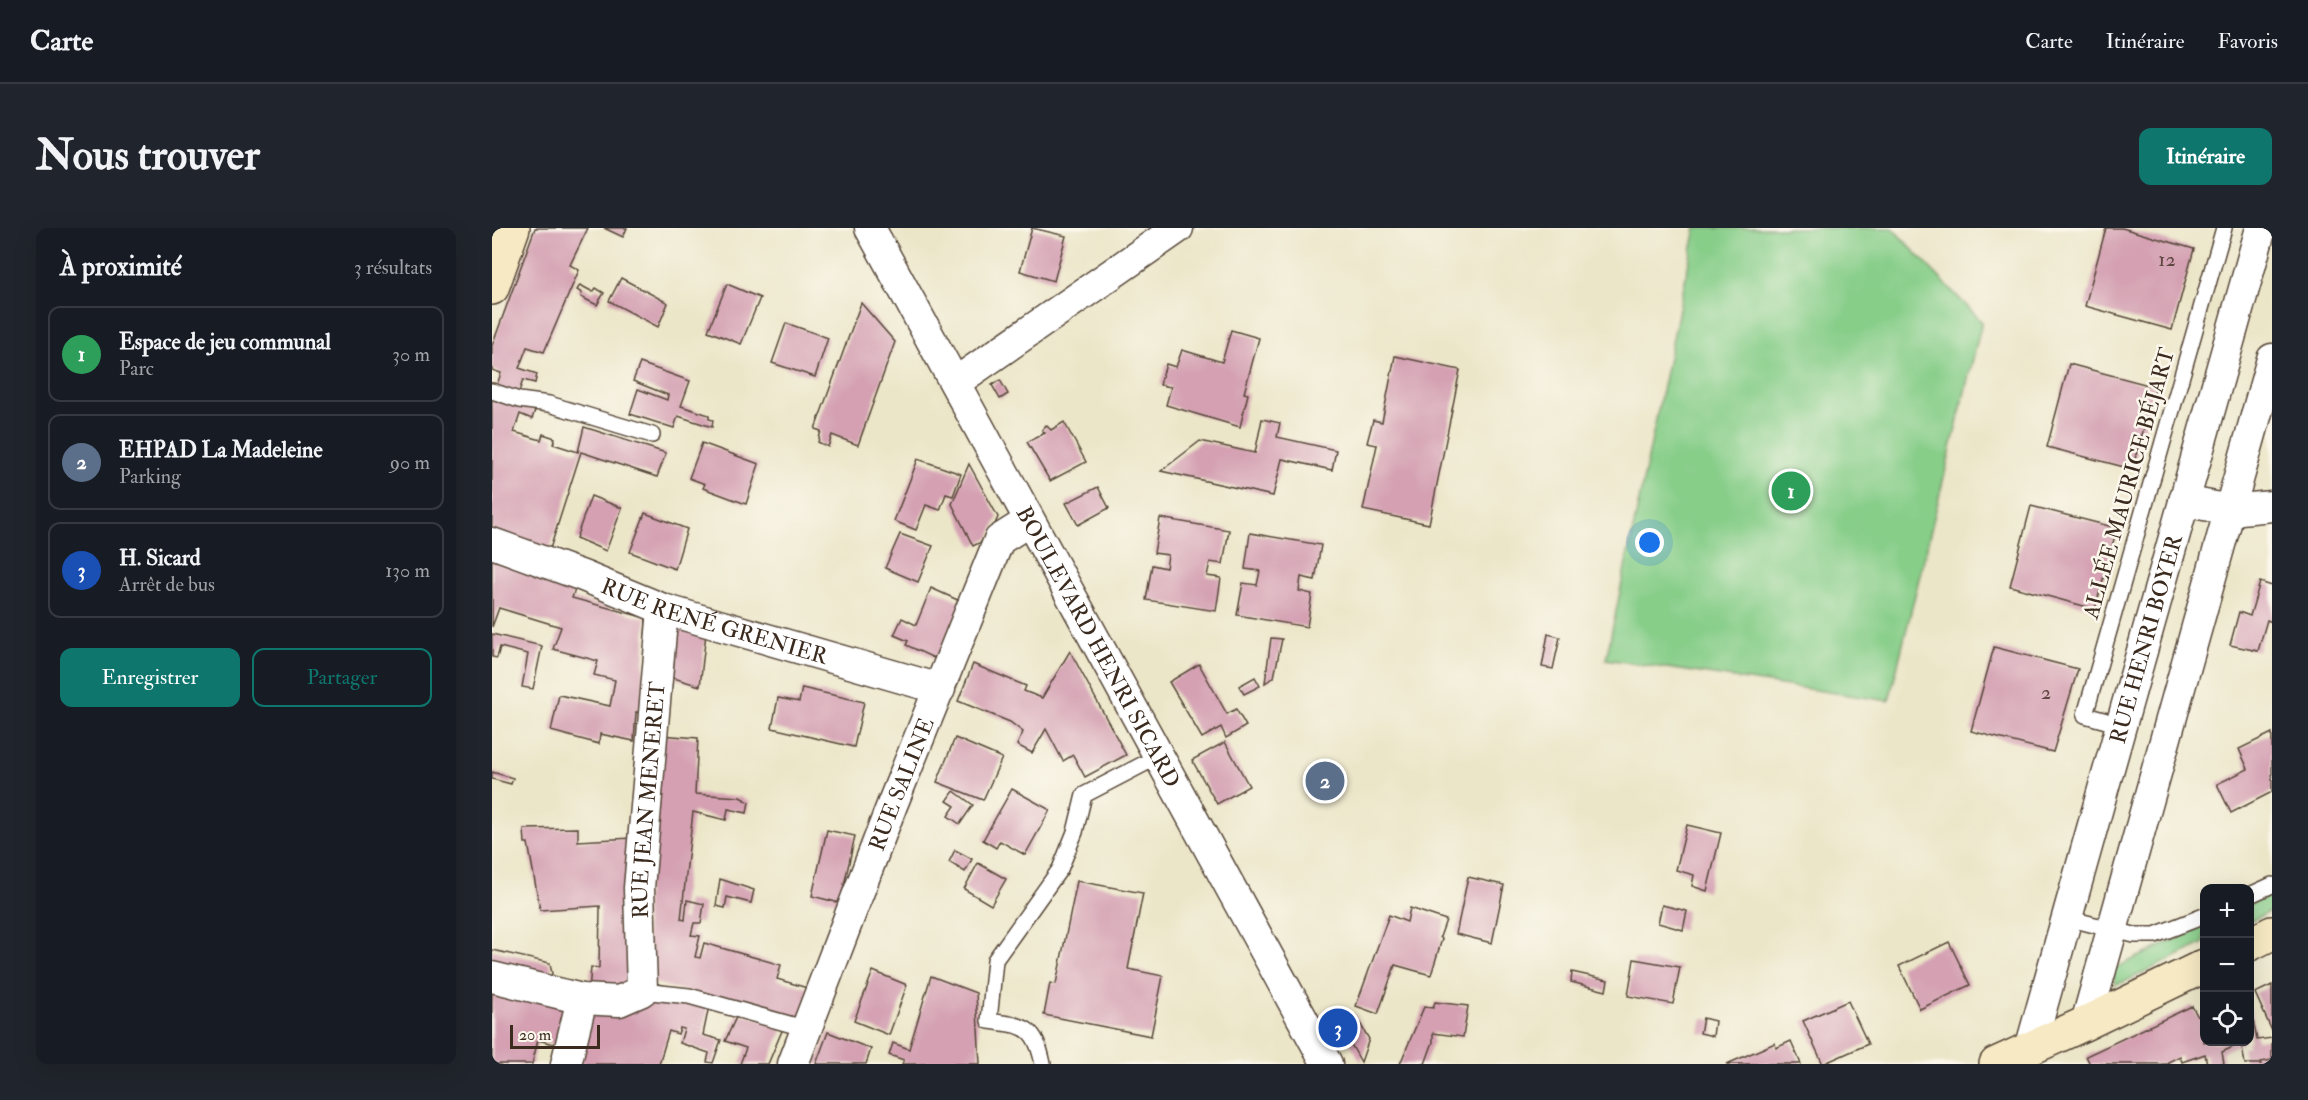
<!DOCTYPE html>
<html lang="fr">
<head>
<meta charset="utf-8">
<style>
	body { margin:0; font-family:"IM FELL Double Pica",serif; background:#20242c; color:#f1f3f6 }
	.controls { position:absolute; right:18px; bottom:18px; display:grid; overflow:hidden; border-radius:12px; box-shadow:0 6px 24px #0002 }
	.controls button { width:54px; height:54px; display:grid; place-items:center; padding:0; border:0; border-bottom:2px solid #363941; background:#171b24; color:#f1f3f6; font:30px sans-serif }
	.scale { position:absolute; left:18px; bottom:15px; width:90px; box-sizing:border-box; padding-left:6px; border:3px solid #3b2a1e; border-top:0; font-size:16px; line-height:21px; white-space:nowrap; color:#3b2a1e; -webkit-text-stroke:4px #fbf7ec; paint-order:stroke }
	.you { position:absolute; left:1158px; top:315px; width:21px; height:21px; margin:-15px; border:4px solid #fff; border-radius:50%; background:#1a73e8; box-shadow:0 0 0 9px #1a73e833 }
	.badge { display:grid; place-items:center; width:39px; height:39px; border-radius:50%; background:#0f766e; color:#fff; font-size:20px; font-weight:700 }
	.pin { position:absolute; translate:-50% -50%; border:3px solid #fff; box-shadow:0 2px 6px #0006 }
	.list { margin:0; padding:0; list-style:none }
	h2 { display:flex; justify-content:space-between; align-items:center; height:78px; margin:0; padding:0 24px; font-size:26px }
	h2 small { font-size:20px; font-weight:400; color:#9ea1a6 }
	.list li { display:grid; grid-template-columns:39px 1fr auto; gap:18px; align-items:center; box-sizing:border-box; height:96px; margin:0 12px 12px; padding:0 12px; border:2px solid #363941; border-radius:12px }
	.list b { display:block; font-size:22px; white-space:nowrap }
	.list p { margin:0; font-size:20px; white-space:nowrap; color:#9ea1a6 }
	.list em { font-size:20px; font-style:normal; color:#9ea1a6 }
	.actions { display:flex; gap:12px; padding:18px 24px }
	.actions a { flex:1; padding:14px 0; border:2px solid #0f766e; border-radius:12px; text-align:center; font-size:21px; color:#0f766e }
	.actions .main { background:#0f766e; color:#fff }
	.icon { flex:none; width:33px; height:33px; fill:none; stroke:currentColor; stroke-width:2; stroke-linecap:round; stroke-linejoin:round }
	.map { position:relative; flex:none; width:1780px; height:836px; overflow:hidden; border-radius:12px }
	header { display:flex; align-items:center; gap:36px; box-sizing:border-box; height:84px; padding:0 30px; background:#171b24; border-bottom:2px solid #363941 }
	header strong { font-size:28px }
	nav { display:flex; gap:33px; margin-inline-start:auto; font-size:21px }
	.intro { display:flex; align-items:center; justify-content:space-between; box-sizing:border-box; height:144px; padding:0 36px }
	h1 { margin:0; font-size:42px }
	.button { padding:15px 27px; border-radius:12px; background:#0f766e; color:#fff; font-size:21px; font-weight:700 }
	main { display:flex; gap:36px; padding:0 36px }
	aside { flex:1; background:#171b24; border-radius:12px; box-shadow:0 6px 24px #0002 }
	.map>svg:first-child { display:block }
	.green { fill:#87ce89; stroke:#617c54; stroke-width:1.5 }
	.building { fill:#d4a0b2 }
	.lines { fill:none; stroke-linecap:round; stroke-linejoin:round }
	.lane-casing { stroke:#564638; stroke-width:18 }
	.street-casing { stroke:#564638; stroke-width:33 }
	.secondary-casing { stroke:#564638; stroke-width:36 }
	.lane { stroke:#fff; stroke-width:15 }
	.street { stroke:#fff; stroke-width:30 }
	.secondary { stroke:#f6e9c3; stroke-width:33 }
	.labels { text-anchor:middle; stroke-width:5; stroke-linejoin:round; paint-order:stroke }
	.number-label { font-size:20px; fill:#614843 }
	.street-label { font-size:22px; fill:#3b2a1e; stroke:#fbf7ec }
</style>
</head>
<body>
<header>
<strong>Carte</strong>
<nav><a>Carte</a><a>Itinéraire</a><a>Favoris</a></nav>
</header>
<div class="intro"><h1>Nous trouver</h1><a class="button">Itinéraire</a></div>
<main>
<aside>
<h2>À proximité<small>3 résultats</small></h2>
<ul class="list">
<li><span class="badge" style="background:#2e9e5b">1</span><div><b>Espace de jeu communal</b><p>Parc</p></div><em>30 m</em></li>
<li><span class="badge" style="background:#5c6f8a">2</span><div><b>EHPAD La Madeleine</b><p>Parking</p></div><em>90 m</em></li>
<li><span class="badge" style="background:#1a4fb4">3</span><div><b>H. Sicard</b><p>Arrêt de bus</p></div><em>130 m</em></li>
</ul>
<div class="actions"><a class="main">Enregistrer</a><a>Partager</a></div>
</aside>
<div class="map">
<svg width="1780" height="836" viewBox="0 0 1780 836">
	<rect width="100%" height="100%" fill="#fbf7ec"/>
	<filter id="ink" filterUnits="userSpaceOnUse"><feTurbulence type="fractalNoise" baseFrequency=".0167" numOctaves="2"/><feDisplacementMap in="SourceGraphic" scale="12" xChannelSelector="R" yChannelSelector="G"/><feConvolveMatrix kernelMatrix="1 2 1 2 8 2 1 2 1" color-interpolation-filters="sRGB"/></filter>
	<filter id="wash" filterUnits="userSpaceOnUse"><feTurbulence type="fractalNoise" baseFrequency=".008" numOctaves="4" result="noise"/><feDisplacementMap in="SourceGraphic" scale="24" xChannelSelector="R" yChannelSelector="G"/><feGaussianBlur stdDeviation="1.35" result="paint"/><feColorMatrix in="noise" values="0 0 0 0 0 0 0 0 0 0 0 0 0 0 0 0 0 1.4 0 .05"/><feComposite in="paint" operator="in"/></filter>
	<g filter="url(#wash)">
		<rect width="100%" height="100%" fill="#ece6c9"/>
		<g class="green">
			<path d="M1204,0H1400L1490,94L1397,473L1114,431Z"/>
			<path d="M1780,666V683L1758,693V676Z"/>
			<path d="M1712,698V715L1632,754L1623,756L1621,741Z"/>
		</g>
		<g id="blocks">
			<g class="building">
				<path d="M43,0H96L78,37L87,42L52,124L35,119L27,140L45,146L43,155L31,152L26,167L4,160L9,145L0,142V118Z"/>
				<path d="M112,0H135L131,9Z"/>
				<path d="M540,0L574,8L562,53L528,43Z"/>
				<path d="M1614,0H1630L1702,21L1680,102L1593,78Z"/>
				<path d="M129,50L176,75L166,99L117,73Z"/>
				<path d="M235,56L268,70L249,116L216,103Z"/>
				<path d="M88,57L101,64L104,60L112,65L105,77L89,69L90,65L85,62Z"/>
				<path d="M369,75L403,114L366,217L340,207L336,219L326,214L329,203L323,201Z"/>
				<path d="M294,95L336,110L323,149L280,135Z"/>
				<path d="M739,102L767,110L752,165L756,166L748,199L674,177L679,159L668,157L674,136L684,139L690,122L730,134Z"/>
				<path d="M903,128L968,142L937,296L871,282L885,217L875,215L881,192L890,194Z"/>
				<path d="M148,135L198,153L189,178L217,187V191L221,192L220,199L186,188L182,200L138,186L146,161L175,172L176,167L141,153Z"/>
				<path d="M1577,136L1664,159L1640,241L1555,219Z"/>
				<path d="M508,152L516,166L508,171L500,157Z"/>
				<path d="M0,168L43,182L40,191L28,186L22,204L49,212L51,206L63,210L61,216L86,224L92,199L174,225L165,249L89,224L57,324L0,303Z"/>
				<path d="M770,191L788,195L785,209L844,222L840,242L790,231L781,268L669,243L708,213L763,225Z"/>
				<path d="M572,194L594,234L558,253L535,214L553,205L550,202L554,197L559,202Z"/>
				<path d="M210,215L267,236L254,276L211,260L213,256L197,250Z"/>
				<path d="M426,231L469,246L461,268L454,266L448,282L434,277L424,302L402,293Z"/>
				<path d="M477,236L506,289L497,310L481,318L460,276Z"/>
				<path d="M606,259L617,280L586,297L574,275Z"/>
				<path d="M99,268L130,280L114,323L84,310Z"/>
				<path d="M1539,278L1625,300L1603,381L1518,358Z"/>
				<path d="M153,285L195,301L183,341L138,324Z"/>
				<path d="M668,290L737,302L731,336L718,334L715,348L729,350L724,383L654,372L660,337L674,340L676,327L662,325Z"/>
				<path d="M758,305L829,317L823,352L809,349L807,363L820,366L815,399L745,387L751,355L765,357L768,343L753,341Z"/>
				<path d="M408,306L441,318L426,354L393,340Z"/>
				<path d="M0,326L85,355L80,370L154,390L150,485L144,484L142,513L108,506L107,516L59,503L67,467L118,478L123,452L102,447L106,433L61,421L69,399L7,380L0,399Z"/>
				<path d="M1768,354L1780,358V394L1775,392L1766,423L1738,417L1747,384L1758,388Z"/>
				<path d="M439,360L470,374L446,432L414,417L416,413L402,407L410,390L424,397Z"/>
				<path d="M181,399L214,405L208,458L175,448Z"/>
				<path d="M0,406L50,418L41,461L30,459L36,426L8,419L5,430L0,429Z"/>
				<path d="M1056,406L1068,409L1061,441L1050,439Z"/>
				<path d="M779,410L790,411L782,449L773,455Z"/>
				<path d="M1502,419L1586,441L1561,524L1479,503Z"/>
				<path d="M578,423L634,527L593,549L581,527L571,533L554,501L540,525L525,517L531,504L518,494L466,473L481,436L534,458L532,463L550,470Z"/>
				<path d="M707,436L735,486L744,481L754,498L734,510L729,499L710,510L677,454Z"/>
				<path d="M763,449L768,458L752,466L747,458Z"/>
				<path d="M310,460L372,474L362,519L280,500L286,470L307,474Z"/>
				<path d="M1780,505V564L1739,585L1725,556L1756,541L1747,521Z"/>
				<path d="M168,507L206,510L203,566L248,569L257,574L255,585L236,581L234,592L201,584L189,691L193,692L195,672L212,676L209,695H202L199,707L208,708L203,729L208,730L212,715L289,737L285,751L322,762L311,793L158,754L153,685Z"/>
				<path d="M463,510L510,530L491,572L445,554Z"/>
				<path d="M733,514L757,558L725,576L700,532Z"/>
				<path d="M0,544L21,550L19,556L0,551Z"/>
				<path d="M520,561L558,582L533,627L508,613L504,620L491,612Z"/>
				<path d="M462,563L481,577L468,596L456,588L463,578L455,573Z"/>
				<path d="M1195,597L1229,605L1215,663L1200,658L1202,647L1184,642Z"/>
				<path d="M86,600V613L140,610L138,762L97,763L99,739L107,740L108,678L48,682L36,615H33L32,601Z"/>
				<path d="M335,602L363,608L348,675L320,668Z"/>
				<path d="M463,622L480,631L473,644L457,634Z"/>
				<path d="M486,635L514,651L499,677L472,661Z"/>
				<path d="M976,649L1012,657L1000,715L964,706Z"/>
				<path d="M228,651L262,662L259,675L235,669L233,680L224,678Z"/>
				<path d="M585,653L651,665L636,741L671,748L659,808L552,787L558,755L564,756Z"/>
				<path d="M1170,677L1195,683L1191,702L1166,695Z"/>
				<path d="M918,680L954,692L948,709L950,711L939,747L903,737L886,786L864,778L897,687L915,694Z"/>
				<path d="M1457,714L1478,757L1428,781L1407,738Z"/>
				<path d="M0,722L58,735L62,757L0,742Z"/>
				<path d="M1142,731L1188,739L1181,776L1136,768Z"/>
				<path d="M381,743L415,757L397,807L362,793Z"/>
				<path d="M1080,744L1116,752L1114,763L1079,754Z"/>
				<path d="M439,748L484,765L488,836H410L412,832L397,827L401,815L417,821Z"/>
				<path d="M0,757L81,778L70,818L46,812L40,836H0Z"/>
				<path d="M1780,757V803L1763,765Z"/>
				<path d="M161,771L217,778L211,807L229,812L221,835L215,834L217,825L188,815L192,801L188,800L186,806L177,803L167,836H82L95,781Z"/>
				<path d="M1356,773L1376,816L1331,836L1311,793Z"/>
				<path d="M943,774L976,778L971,809L941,805V814L933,836H908L932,779L941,780Z"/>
				<path d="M1758,777L1765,812L1780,810V832L1769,834L1770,836H1753L1750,820L1756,818L1755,814L1758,813Z"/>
				<path d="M1700,778L1706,789L1712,786V814H1752L1730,824L1732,836H1715L1713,826L1690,834L1688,828L1676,834L1677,836H1598L1594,828Z"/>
				<path d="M246,785L292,798L276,836H248L254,820L233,813Z"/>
				<path d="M842,786L863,787L877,811L869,834Z"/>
				<path d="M1211,790L1223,793L1221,808L1208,805Z"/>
				<path d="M336,804L379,821L374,836H324Z"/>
				<path d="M1299,813L1309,836H1235L1283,815L1284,820Z"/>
			</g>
		</g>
	</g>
	<g filter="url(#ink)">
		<use href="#blocks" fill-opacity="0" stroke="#564638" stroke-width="1.5"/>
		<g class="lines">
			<g class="lane-casing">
				<g id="lane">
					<path d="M0,163L27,172L57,176L160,207"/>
					<path d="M1629,497L1593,487L1732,0"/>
					<path d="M1758,667L1780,657"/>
					<path d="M1575,690L1642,707H1663L1712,688"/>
					<path d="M150,763L197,768L315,801"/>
					<path d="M551,836C543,797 533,798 497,793L503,732L568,641L583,604L592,567L667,528"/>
				</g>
			</g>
			<g class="street-casing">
				<g id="street">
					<path id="s1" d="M378,0L835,836"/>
					<path d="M464,154L686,0"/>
					<path d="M1692,273L1738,282L1780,278"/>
					<path id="s2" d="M0,315L91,348L171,381L448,461"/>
					<path id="s3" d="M0,749L90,771L127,773L150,763L147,660L171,381"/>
					<path d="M1594,795L1780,131"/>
					<path id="s4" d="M1538,821L1769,0"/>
					<path d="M74,836L90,771"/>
					<path id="s5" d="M301,836L400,577L507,312L537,293"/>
				</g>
			</g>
			<g class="secondary-casing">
				<g id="secondary">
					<path d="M0,60L21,0"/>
					<path d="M1758,716L1780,705"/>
					<path d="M1504,836L1594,795L1712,738"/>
				</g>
			</g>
			<use href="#lane" class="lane"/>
			<use href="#street" class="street"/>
			<use href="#secondary" class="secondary"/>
		</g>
	</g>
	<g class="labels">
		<g class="number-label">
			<text x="1675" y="38">12</text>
			<text x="1554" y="471">2</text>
		</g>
		<g class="street-label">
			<text transform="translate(1636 255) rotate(-74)" y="8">ALLÉE MAURICE BÉJART</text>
			<text dy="8" stroke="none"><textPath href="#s2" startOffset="236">RUE RENÉ GRENIER</textPath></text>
			<text dy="8" stroke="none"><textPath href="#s4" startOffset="426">RUE HENRI BOYER</textPath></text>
			<text dy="8" stroke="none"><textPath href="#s1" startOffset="477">BOULEVARD HENRI SICARD</textPath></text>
			<text dy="8" stroke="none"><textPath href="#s5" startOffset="300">RUE SALINE</textPath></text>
			<text dy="8" stroke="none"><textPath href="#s3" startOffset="346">RUE JEAN MENERET</textPath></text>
		</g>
	</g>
</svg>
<div class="controls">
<button>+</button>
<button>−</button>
<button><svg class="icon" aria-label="locate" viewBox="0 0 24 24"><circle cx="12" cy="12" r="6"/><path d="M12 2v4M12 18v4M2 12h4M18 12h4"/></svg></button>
</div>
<div class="scale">20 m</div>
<div class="you"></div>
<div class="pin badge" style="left:1299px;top:263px;background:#2e9e5b">1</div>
<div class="pin badge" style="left:833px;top:553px;background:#5c6f8a">2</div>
<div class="pin badge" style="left:846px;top:800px;background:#1a4fb4">3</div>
</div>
</main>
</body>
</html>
